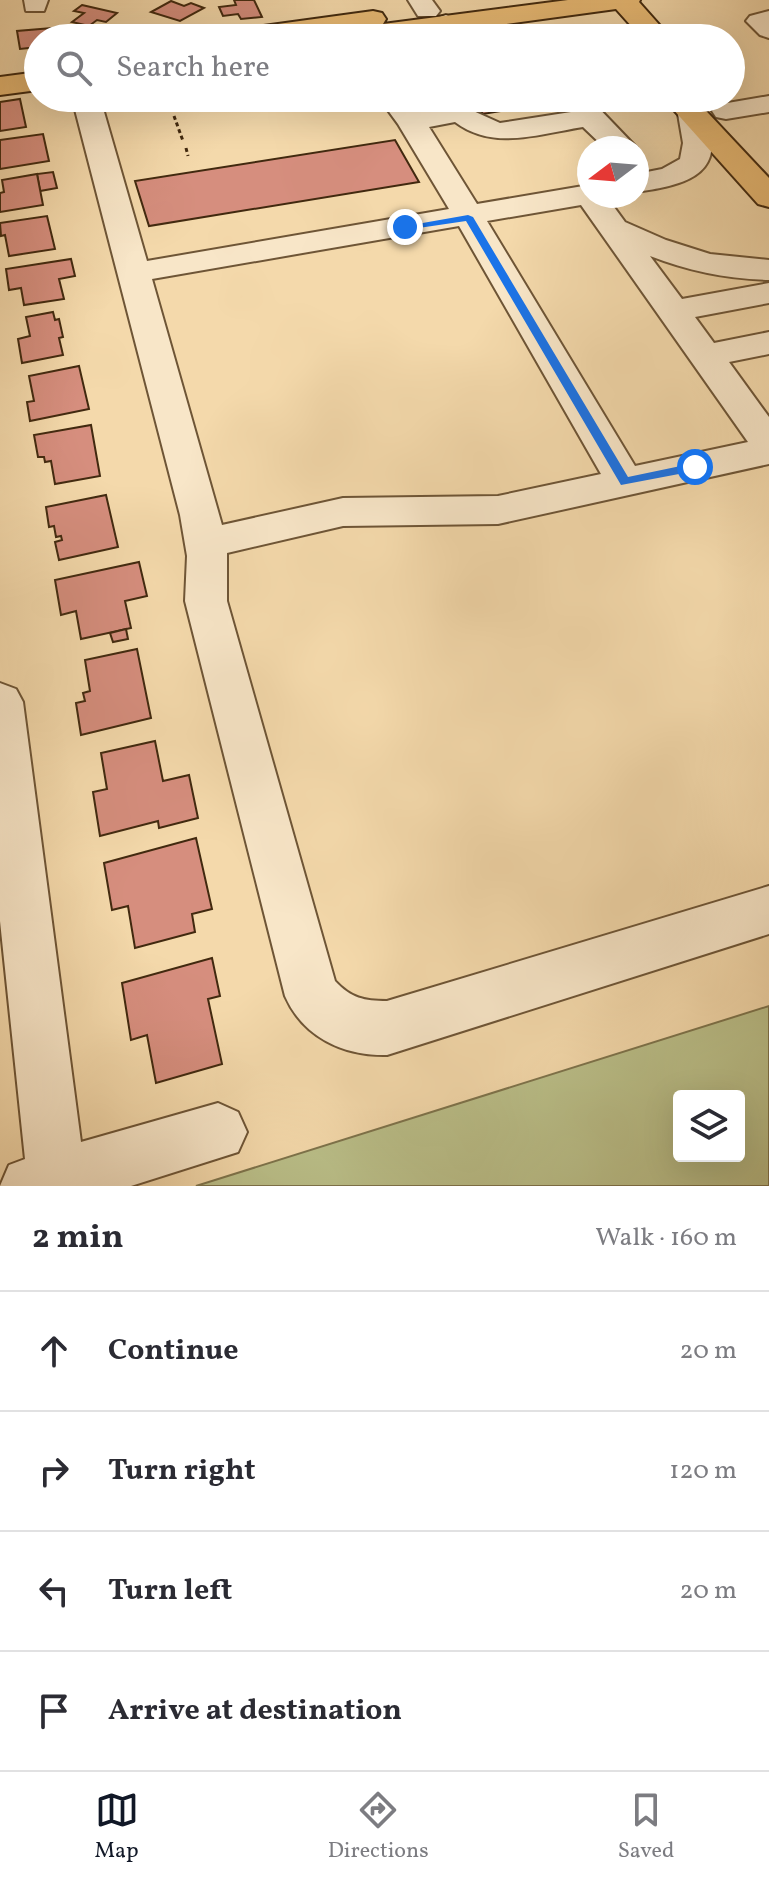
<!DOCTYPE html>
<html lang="en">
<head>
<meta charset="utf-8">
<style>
	body { margin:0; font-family:Vollkorn,serif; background:#f7f7f7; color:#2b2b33 }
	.controls { position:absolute; right:24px; bottom:24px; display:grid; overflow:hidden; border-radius:8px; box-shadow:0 8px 32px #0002 }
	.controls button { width:72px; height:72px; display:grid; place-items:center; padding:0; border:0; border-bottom:2px solid #e1e1e2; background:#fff; color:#2b2b33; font:40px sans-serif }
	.compass { position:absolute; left:577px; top:136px; width:72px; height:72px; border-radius:50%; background:#fff; box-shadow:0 8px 32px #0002; rotate:254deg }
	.stop { position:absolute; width:24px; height:24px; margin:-18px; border:6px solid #1a73e8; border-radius:50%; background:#fff }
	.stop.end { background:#1a73e8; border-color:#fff; box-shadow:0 2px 8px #0008 }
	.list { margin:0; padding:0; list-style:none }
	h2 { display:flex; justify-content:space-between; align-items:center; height:104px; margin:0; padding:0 32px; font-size:34px }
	h2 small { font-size:26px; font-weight:400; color:#7c7c81 }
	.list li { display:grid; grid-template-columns:52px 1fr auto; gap:24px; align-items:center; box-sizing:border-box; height:120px; padding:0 32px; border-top:2px solid #e1e1e2 }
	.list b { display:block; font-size:30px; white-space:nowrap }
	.list em { font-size:26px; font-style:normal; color:#7c7c81 }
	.icon { flex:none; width:44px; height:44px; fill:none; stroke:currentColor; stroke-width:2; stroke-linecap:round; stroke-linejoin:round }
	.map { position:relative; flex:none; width:769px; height:1186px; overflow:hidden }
	.search { position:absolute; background:#fff; box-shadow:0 8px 32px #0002; left:24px; right:24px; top:24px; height:88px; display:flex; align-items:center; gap:20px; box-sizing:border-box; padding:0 28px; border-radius:44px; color:#7c7c81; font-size:30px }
	.sheet { height:584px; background:#fff }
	nav { display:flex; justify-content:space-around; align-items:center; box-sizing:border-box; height:112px; border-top:2px solid #e1e1e2; background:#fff; font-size:22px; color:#7c7c81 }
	nav a { display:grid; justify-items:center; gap:4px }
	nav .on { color:#111827 }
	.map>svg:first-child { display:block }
	.green { fill:#babf89; stroke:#7e744c; stroke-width:2; fill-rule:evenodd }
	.building { fill:#d68e7e; stroke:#41290f; stroke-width:2 }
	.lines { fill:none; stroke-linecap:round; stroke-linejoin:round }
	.minor-casing { stroke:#6e5536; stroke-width:4 }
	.major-casing { stroke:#41290f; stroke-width:4 }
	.path { stroke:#41290f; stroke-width:3; stroke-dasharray:4 3; stroke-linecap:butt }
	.minor { fill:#f8e6c8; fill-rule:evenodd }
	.major { fill:#eabc76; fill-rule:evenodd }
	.route { fill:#1a73e8 }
</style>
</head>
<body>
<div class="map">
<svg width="769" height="1186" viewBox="0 0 769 1186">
	<rect width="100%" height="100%" fill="#f4d9ab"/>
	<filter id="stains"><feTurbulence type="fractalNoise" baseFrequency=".0025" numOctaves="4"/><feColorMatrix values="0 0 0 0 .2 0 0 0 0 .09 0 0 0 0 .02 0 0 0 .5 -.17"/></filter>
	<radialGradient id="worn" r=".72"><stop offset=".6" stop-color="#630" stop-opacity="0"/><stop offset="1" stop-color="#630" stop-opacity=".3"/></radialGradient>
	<path class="green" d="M769,1006V1186H196ZM679,1096H739V1156H679Z"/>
	<g class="building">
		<path d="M234,0H254L262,17L241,19L238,14L223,16L219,7L236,5Z"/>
		<path d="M171,1L184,6L191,3L204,8L180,21L151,12Z"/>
		<path d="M82,5L117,13L106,22L97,20L89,26L72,22L84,13L74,11Z"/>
		<path d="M64,27L66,38H38V47L20,49L17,31Z"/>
		<path d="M469,98H532L538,105L483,114Z"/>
		<path d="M20,99L26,127L0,131V102Z"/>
		<path d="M43,134L49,161L0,169V140Z"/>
		<path d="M395,140L419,182L149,226L135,181Z"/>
		<path d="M53,172L57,188L40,191L37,174Z"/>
		<path d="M37,174L43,205L0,212V193L4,192L2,180Z"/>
		<path d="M47,216L55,249L9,256L5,235L1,236L0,223Z"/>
		<path d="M71,259L75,276L59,279L64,299L24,305L21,288L9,290L6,269Z"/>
		<path d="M53,312L55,320L59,319L63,337L59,338L63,355L22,363L18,339L30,336L26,317Z"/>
		<path d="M79,366L89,409L30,421L27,402L34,401L29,376Z"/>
		<path d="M91,425L100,476L55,484L51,461L45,462L44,457H38L34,435Z"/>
		<path d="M106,495L118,547L59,560L55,542L62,540L61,536L56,537L54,526L49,527L46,507Z"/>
		<path d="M139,562L147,596L125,601L131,628L81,639L76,611L61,615L55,580Z"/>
		<path d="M126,629L128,639L113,642L110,633Z"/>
		<path d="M137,649L151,718L81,735L76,703L85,701L83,693L90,691L85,660Z"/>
		<path d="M155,741L163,781L189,775L198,818L159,828L158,821L100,836L93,792L107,789L101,753Z"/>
		<path d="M196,838L212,909L192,914L195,932L135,948L128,906L112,910L104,863Z"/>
		<path d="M212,958L220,996L208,999L222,1064L156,1083L147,1035L131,1040L122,983Z"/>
	</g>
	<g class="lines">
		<g class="minor-casing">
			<g id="minor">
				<path d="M24,0H48L44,11H26Z"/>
				<path d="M408,0H432L440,11L436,16H418Z"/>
				<path d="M769,11V38L760,35L746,21L750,16Z"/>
				<path d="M446,15L484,32L488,38C469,38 446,41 433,23L437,18Z"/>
				<path d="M769,96V112L726,119L716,117L712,111L716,105Z"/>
				<path d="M72,98H100L147,261L449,209L398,124L379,98H408L418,111L460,105L500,123L571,112L560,98H589L637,148H605L583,127C539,134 493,151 455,122L429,127L477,204L589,185V196H606L625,222L666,240L710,254L769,260V280C728,279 688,271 650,256L682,299L769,283V303L695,317L714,343L769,332V354L729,362L769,417V464L498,524L343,526L227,553V601L335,981C351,998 364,1001 387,1001L769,886V934L387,1055C343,1056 303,1037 285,996L185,601L187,556L180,515ZM581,205L748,442L635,466L487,221ZM459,226L601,474L498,496L343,498L222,525L152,279Z"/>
				<path d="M692,106L702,108C708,117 710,128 711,139C717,181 668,187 637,192V174L662,169L680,159L683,143L678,114L682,108Z"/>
				<path d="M0,683L16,689L23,702L81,1142L218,1103L238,1112L247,1132L238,1152L131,1186H0L9,1165L25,1159L0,921Z"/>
			</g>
		</g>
		<g class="major-casing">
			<g id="major">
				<path d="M568,0H640L639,2L671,38H642L616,9L403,38H328L332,33L293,38H219L223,32L233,30L373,11L382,13L386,19L383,24Z"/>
				<path d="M38,72V90L0,95V77Z"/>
				<path d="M663,98H694L769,178V207L758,204Z"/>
			</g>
		</g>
		<g class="path">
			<path d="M174,116L183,141"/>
			<path d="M186,148L188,156"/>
		</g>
		<use href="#minor" class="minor"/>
		<use href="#major" class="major"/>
	</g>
	<path class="route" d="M468,215L473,217L628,477L695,463L701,467L700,470L621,485L466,221L405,230L400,227Z"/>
	<rect width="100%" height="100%" filter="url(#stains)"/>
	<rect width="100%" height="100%" fill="url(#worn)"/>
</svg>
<div class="controls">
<button><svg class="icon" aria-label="layers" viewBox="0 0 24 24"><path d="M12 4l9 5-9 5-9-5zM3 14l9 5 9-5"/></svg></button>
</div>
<svg class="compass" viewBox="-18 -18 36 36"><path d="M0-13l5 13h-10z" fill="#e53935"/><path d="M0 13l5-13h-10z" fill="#7c7c81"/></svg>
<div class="stop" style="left:695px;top:467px"></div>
<div class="stop end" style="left:405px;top:227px"></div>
<div class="search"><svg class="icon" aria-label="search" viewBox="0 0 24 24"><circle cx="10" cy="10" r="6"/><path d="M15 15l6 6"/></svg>Search here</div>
</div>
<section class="sheet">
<h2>2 min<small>Walk · 160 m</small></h2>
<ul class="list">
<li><svg class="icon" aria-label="ahead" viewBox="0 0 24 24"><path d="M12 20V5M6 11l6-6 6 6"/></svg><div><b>Continue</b></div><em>20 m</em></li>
<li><svg class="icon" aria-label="right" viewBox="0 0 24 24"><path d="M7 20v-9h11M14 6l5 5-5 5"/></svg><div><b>Turn right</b></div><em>120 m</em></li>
<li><svg class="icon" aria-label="left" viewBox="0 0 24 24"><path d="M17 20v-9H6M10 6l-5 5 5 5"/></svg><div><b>Turn left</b></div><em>20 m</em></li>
<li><svg class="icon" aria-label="arrive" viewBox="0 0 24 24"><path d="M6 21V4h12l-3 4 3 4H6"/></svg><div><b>Arrive at destination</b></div></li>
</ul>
</section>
<nav>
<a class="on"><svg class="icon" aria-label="map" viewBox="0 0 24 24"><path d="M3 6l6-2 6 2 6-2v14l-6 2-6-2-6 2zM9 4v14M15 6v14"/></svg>Map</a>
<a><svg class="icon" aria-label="directions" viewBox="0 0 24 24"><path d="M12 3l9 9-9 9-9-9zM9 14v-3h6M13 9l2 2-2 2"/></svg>Directions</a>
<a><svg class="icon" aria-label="saved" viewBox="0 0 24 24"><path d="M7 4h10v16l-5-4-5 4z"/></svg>Saved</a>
</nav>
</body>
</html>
